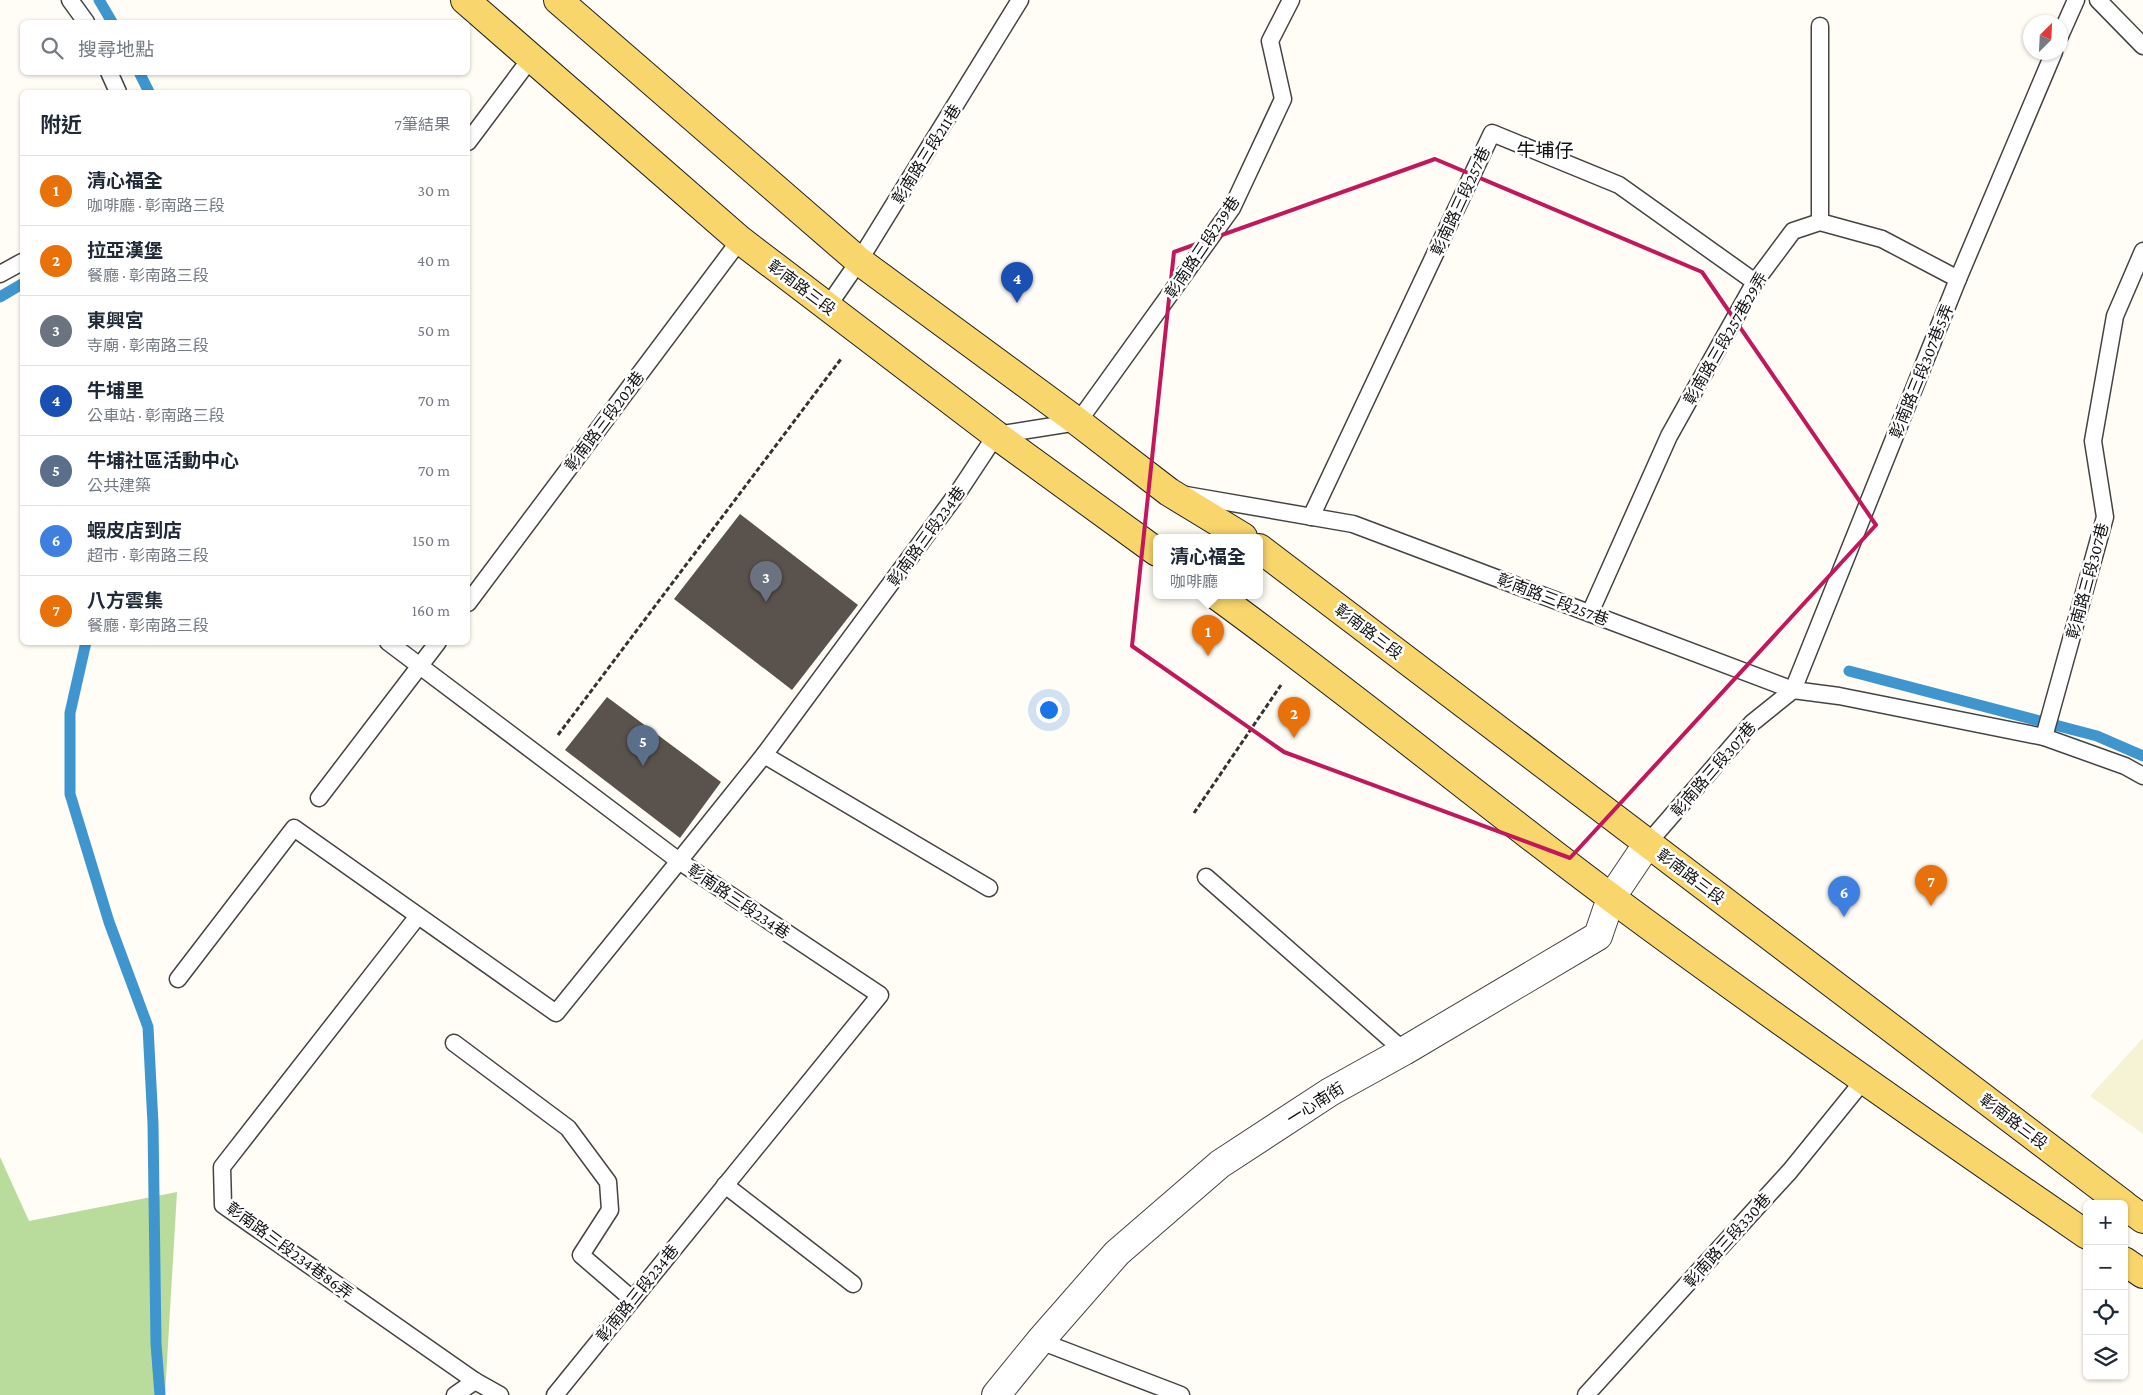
<!DOCTYPE html>
<html lang="zh-TW">
<head>
<meta charset="utf-8">
<style>
	body { margin:0; font-family:"Crimson Pro","Noto Sans TC",serif; background:#f6f6f7; color:#1f2937 }
	.controls { position:absolute; right:15px; bottom:15px; display:grid; overflow:hidden; border-radius:8px; box-shadow:0 1px 4px #0004 }
	.controls button { width:45px; height:45px; display:grid; place-items:center; padding:0; border:0; border-bottom:1px solid #e0e1e3; background:#fff; color:#1f2937; font:25px sans-serif }
	.compass { position:absolute; left:2023px; top:15px; width:45px; height:45px; border-radius:50%; background:#fff; box-shadow:0 1px 4px #0004; rotate:24deg }
	.you { position:absolute; left:1048px; top:709px; width:18px; height:18px; margin:-12px; border:4px solid #fff; border-radius:50%; background:#1a73e8; box-shadow:0 0 0 8px #1a73e833 }
	.badge { display:grid; place-items:center; width:32px; height:32px; border-radius:50%; background:#0f766e; color:#fff; font-size:16px; font-weight:700 }
	.pin { position:absolute; translate:-50% -41px; filter:drop-shadow(0 1px 2px #0008) }
	.pin::after { content:''; position:absolute; top:26px; width:18px; height:15px; background:inherit; clip-path:polygon(0 0,100% 0,50% 100%) }
	.popup { position:absolute; left:1153px; top:534px; width:110px; height:65px; box-sizing:border-box; display:grid; place-content:center; border-radius:8px; background:#fff; filter:drop-shadow(0 1px 4px #0005); font-size:16px; white-space:nowrap; color:#747a83 }
	.popup b { font-size:19px; color:#1f2937 }
	.popup::after { content:''; position:absolute; left:50%; top:100%; margin-left:-10px; border:10px solid transparent; border-top-color:#fff }
	.list { margin:0; padding:0; list-style:none }
	h2 { display:flex; justify-content:space-between; align-items:center; height:65px; margin:0; padding:0 20px; font-size:21px }
	h2 small { font-size:16px; font-weight:400; color:#747a83 }
	.list li { display:grid; grid-template-columns:32px 1fr auto; gap:15px; align-items:center; box-sizing:border-box; height:70px; padding:0 20px; border-top:1px solid #e0e1e3 }
	.list b { display:block; font-size:19px; white-space:nowrap }
	.list p { margin:0; font-size:16px; white-space:nowrap; color:#747a83 }
	.list em { font-size:16px; font-style:normal; color:#747a83 }
	.icon { flex:none; width:28px; height:28px; fill:none; stroke:currentColor; stroke-width:2; stroke-linecap:round; stroke-linejoin:round }
	.map { position:relative; flex:none; width:2143px; height:1395px; overflow:hidden }
	.search { position:absolute; background:#fff; box-shadow:0 1px 4px #0004; left:20px; top:20px; width:450px; height:55px; display:flex; align-items:center; gap:12px; box-sizing:border-box; padding:0 18px; border-radius:8px; color:#747a83; font-size:19px }
	.panel { position:absolute; background:#fff; box-shadow:0 1px 4px #0004; left:20px; top:90px; width:450px; height:555px; border-radius:8px }
	.map>svg:first-child { display:block }
	.farmland { fill:#f6f3d4 }
	.forest { fill:#b9dc9c }
	.lines { fill:none; stroke-linecap:round; stroke-linejoin:round }
	.stream { stroke:#3f96cf; stroke-width:11 }
	.building { fill:#5a524d }
	.service-casing { stroke:#444; stroke-width:19 }
	.minor-casing { stroke:#444; stroke-width:30 }
	.primary-casing { stroke:#222; stroke-width:30 }
	.path { stroke:#333; stroke-width:3; stroke-dasharray:5 2.5; stroke-linecap:butt }
	.service { stroke:#fff; stroke-width:16 }
	.minor { stroke:#fff; stroke-width:28 }
	.primary { stroke:#f9d66b; stroke-width:28 }
	.marked { fill:none; stroke:#c2185b; stroke-width:4; stroke-linejoin:round }
	.labels { text-anchor:middle; stroke-width:5; stroke-linejoin:round; paint-order:stroke }
	.street-label { font-size:16px; fill:#111; stroke:#fff }
	.quarter-label { font-size:19px; fill:#111; stroke:#fff }
</style>
</head>
<body>
<div class="map">
<svg width="2143" height="1395" viewBox="0 0 2143 1395">
	<rect width="100%" height="100%" fill="#fffdf5"/>
	<path class="farmland" d="M2143,1038V1134L2090,1096Z"/>
	<path class="forest" d="M0,1157L29,1221L177,1192L165,1395H0Z"/>
	<g class="lines">
		<g class="stream">
			<path d="M99,0L112,22"/>
			<path d="M139,72L149,92"/>
			<path d="M0,297L22,284"/>
			<path d="M86,642L70,713V794L109,922L148,1027L153,1124L156,1344L160,1395"/>
			<path d="M1849,671L2097,736L2143,756"/>
		</g>
	</g>
	<g class="building">
		<path d="M740,514L858,605L792,690L674,599Z"/>
		<path d="M607,697L721,782L680,838L565,750Z"/>
	</g>
	<g class="lines">
		<g class="service-casing">
			<g id="service">
				<path d="M70,0L86,22"/>
				<path d="M2098,0L2143,46"/>
				<path d="M2060,36L2076,0"/>
				<path d="M109,72L118,92"/>
				<path d="M468,142L531,58"/>
				<path d="M1820,222V26"/>
				<path d="M2143,251L2115,316L2093,441L2105,517L2044,737L2125,766L2143,776"/>
				<path d="M0,274L22,262"/>
				<path d="M828,306L859,261L1020,0"/>
				<path d="M1186,495L1353,524L1793,690L1839,696L2044,737"/>
				<path d="M1311,517L1492,133L1619,185L1755,282"/>
				<path d="M468,603L740,240"/>
				<path d="M1590,613L1669,436L1755,282L1793,231L1820,222L1882,239L1958,279"/>
				<path d="M764,755L989,888"/>
				<path d="M319,798L438,642"/>
				<path d="M1648,843L1752,723L1793,690L1958,279L2054,52"/>
				<path d="M1206,877L1404,1051"/>
				<path d="M418,916L222,1167L223,1205L475,1381L500,1395"/>
				<path d="M178,979L294,828L556,1013L679,861L388,642"/>
				<path d="M454,1043L568,1128L608,1182L610,1210L581,1255L632,1299"/>
				<path d="M725,1185L853,1284"/>
				<path d="M1040,1341L1181,1395"/>
				<path d="M455,1395L475,1381"/>
				<path d="M555,1395L880,995L679,861L764,755L959,491L996,435L1078,422L1232,208L1283,99L1270,41L1291,0"/>
				<path d="M1586,1395L1790,1171L1863,1081"/>
			</g>
		</g>
		<g class="minor-casing">
			<path id="minor" d="M996,1395L1040,1341L1117,1253L1220,1164L1330,1092L1404,1051L1598,936L1611,898L1648,843"/>
		</g>
		<g class="primary-casing">
			<g id="primary">
				<path d="M465,0L740,240L996,435L1157,552"/>
				<path d="M558,0L859,261L1078,422L1169,492L1243,537"/>
				<path d="M1259,548L2123,1204"/>
				<path d="M1216,595C1351,693 1479,799 1613,899C1768,1014 1927,1125 2087,1235"/>
				<path d="M2124,1205L2143,1219"/>
				<path d="M2124,1261L2143,1274"/>
			</g>
		</g>
		<g class="path">
			<path d="M558,735L841,359"/>
			<path d="M1194,813L1281,685"/>
		</g>
		<use href="#service" class="service"/>
		<use href="#minor" class="minor"/>
		<use href="#primary" class="primary"/>
	</g>
	<path class="marked" d="M1435,159L1702,272L1876,525L1570,858L1284,752L1132,646L1174,252Z"/>
	<g class="labels">
		<g class="street-label">
			<text transform="translate(926 154) rotate(-58)" y="6">彰南路三段211巷</text>
			<text transform="translate(1460 201) rotate(-65)" y="6">彰南路三段257巷</text>
			<text transform="translate(1202 247) rotate(-56)" y="6">彰南路三段239巷</text>
			<text transform="translate(802 287) rotate(37)" y="6">彰南路三段</text>
			<text transform="translate(1725 338) rotate(-60)" y="6">彰南路三段257巷29弄</text>
			<text transform="translate(1921 371) rotate(-68)" y="6">彰南路三段307巷5弄</text>
			<text transform="translate(604 421) rotate(-53)" y="6">彰南路三段202巷</text>
			<text transform="translate(926 536) rotate(-54)" y="6">彰南路三段234巷</text>
			<text transform="translate(2087 581) rotate(-75)" y="6">彰南路三段307巷</text>
			<text transform="translate(1553 599) rotate(21)" y="6">彰南路三段257巷</text>
			<text transform="translate(1369 631) rotate(37)" y="6">彰南路三段</text>
			<text transform="translate(1713 769) rotate(-49)" y="6">彰南路三段307巷</text>
			<text transform="translate(1691 876) rotate(37)" y="6">彰南路三段</text>
			<text transform="translate(739 901) rotate(34)" y="6">彰南路三段234巷</text>
			<text transform="translate(1315 1103) rotate(-32)" y="6">一心南街</text>
			<text transform="translate(2014 1121) rotate(37)" y="6">彰南路三段</text>
			<text transform="translate(1727 1240) rotate(-48)" y="6">彰南路三段330巷</text>
			<text transform="translate(290 1250) rotate(36)" y="6">彰南路三段234巷86弄</text>
			<text transform="translate(637 1293) rotate(-51)" y="6">彰南路三段234巷</text>
		</g>
		<g class="quarter-label">
			<text x="1545" y="157">牛埔仔</text>
		</g>
	</g>
</svg>
<div class="controls">
<button>+</button>
<button>−</button>
<button><svg class="icon" aria-label="locate" viewBox="0 0 24 24"><circle cx="12" cy="12" r="6"/><path d="M12 2v4M12 18v4M2 12h4M18 12h4"/></svg></button>
<button><svg class="icon" aria-label="layers" viewBox="0 0 24 24"><path d="M12 4l9 5-9 5-9-5zM3 14l9 5 9-5"/></svg></button>
</div>
<svg class="compass" viewBox="-18 -18 36 36"><path d="M0-13l5 13h-10z" fill="#e53935"/><path d="M0 13l5-13h-10z" fill="#747a83"/></svg>
<div class="you"></div>
<div class="pin badge" style="left:1208px;top:656px;background:#e8710a">1</div>
<div class="popup"><b>清心福全</b>咖啡廳</div>
<div class="pin badge" style="left:1294px;top:738px;background:#e8710a">2</div>
<div class="pin badge" style="left:766px;top:602px;background:#6b7280">3</div>
<div class="pin badge" style="left:1017px;top:303px;background:#1a4fb4">4</div>
<div class="pin badge" style="left:643px;top:766px;background:#5c6f8a">5</div>
<div class="pin badge" style="left:1844px;top:917px;background:#3f7fe0">6</div>
<div class="pin badge" style="left:1931px;top:906px;background:#e8710a">7</div>
<div class="search"><svg class="icon" aria-label="search" viewBox="0 0 24 24"><circle cx="10" cy="10" r="6"/><path d="M15 15l6 6"/></svg>搜尋地點</div>
<section class="panel">
<h2>附近<small>7筆結果</small></h2>
<ul class="list">
<li><span class="badge" style="background:#e8710a">1</span><div><b>清心福全</b><p>咖啡廳 · 彰南路三段</p></div><em>30 m</em></li>
<li><span class="badge" style="background:#e8710a">2</span><div><b>拉亞漢堡</b><p>餐廳 · 彰南路三段</p></div><em>40 m</em></li>
<li><span class="badge" style="background:#6b7280">3</span><div><b>東興宮</b><p>寺廟 · 彰南路三段</p></div><em>50 m</em></li>
<li><span class="badge" style="background:#1a4fb4">4</span><div><b>牛埔里</b><p>公車站 · 彰南路三段</p></div><em>70 m</em></li>
<li><span class="badge" style="background:#5c6f8a">5</span><div><b>牛埔社區活動中心</b><p>公共建築</p></div><em>70 m</em></li>
<li><span class="badge" style="background:#3f7fe0">6</span><div><b>蝦皮店到店</b><p>超市 · 彰南路三段</p></div><em>150 m</em></li>
<li><span class="badge" style="background:#e8710a">7</span><div><b>八方雲集</b><p>餐廳 · 彰南路三段</p></div><em>160 m</em></li>
</ul>
</section>
</div>
</body>
</html>
